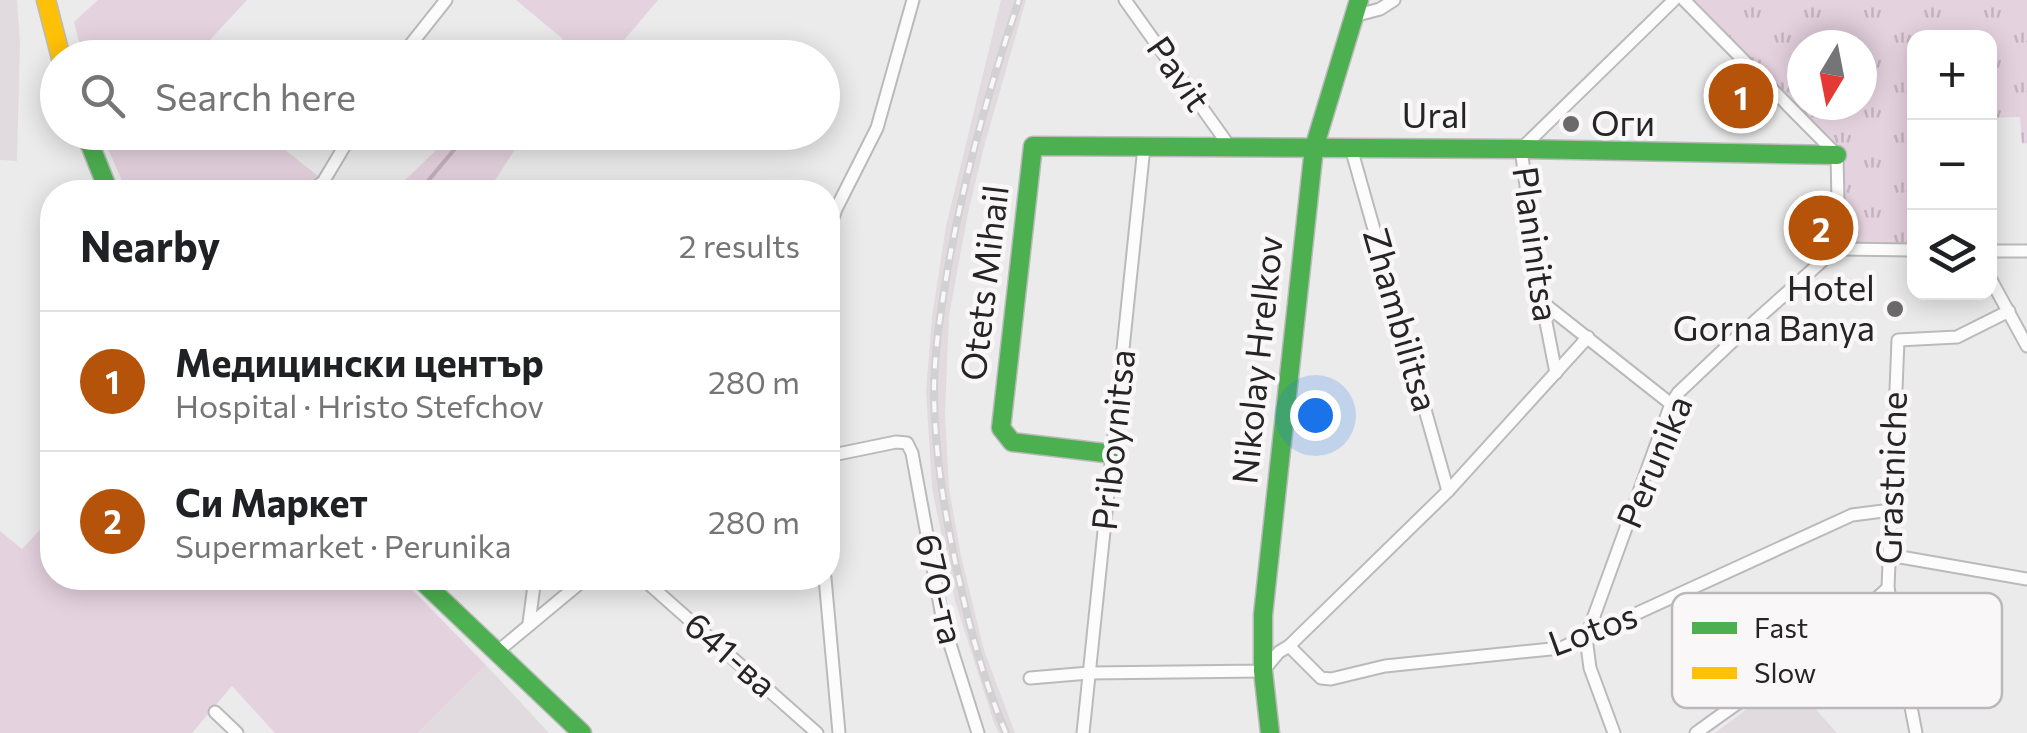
<!DOCTYPE html>
<html lang="en">
<head>
<meta charset="utf-8">
<style>
	body { margin:0; font-family:Commissioner,sans-serif; background:#f2f2f2; color:#202124 }
	.controls { position:absolute; right:30px; top:30px; display:grid; overflow:hidden; border-radius:20px; box-shadow:0 5px 25px #0003 }
	.controls button { width:90px; height:90px; display:grid; place-items:center; padding:0; border:0; border-bottom:2px solid #e0e0e0; background:#fff; color:#202124; font:50px sans-serif }
	.compass { position:absolute; left:1787px; top:30px; width:90px; height:90px; border-radius:50%; background:#fff; box-shadow:0 5px 25px #0003; rotate:190deg }
	.you { position:absolute; left:1315px; top:415px; width:35px; height:35px; margin:-25px; border:8px solid #fff; border-radius:50%; background:#1a73e8; box-shadow:0 0 0 15px #1a73e833 }
	.badge { display:grid; place-items:center; width:65px; height:65px; border-radius:50%; background:#b45309; color:#fff; font-size:32px; font-weight:700 }
	.pin { position:absolute; translate:-50% -50%; border:5px solid #fff; box-shadow:0 2px 10px #0006 }
	.list { margin:0; padding:0; list-style:none }
	h2 { display:flex; justify-content:space-between; align-items:center; height:130px; margin:0; padding:0 40px; font-size:42px }
	h2 small { font-size:32px; font-weight:400; color:#757577 }
	.list li { display:grid; grid-template-columns:65px 1fr auto; gap:30px; align-items:center; box-sizing:border-box; height:140px; padding:0 40px; border-top:2px solid #e0e0e0 }
	.list b { display:block; font-size:38px; white-space:nowrap }
	.list p { margin:0; font-size:32px; white-space:nowrap; color:#757577 }
	.list em { font-size:32px; font-style:normal; color:#757577 }
	.icon { flex:none; width:55px; height:55px; fill:none; stroke:currentColor; stroke-width:2; stroke-linecap:round; stroke-linejoin:round }
	.map { position:relative; flex:none; width:2027px; height:733px; overflow:hidden }
	.search { position:absolute; background:#fff; box-shadow:0 5px 25px #0003; left:40px; top:40px; width:800px; height:110px; display:flex; align-items:center; gap:25px; box-sizing:border-box; padding:0 35px; border-radius:55px; color:#757577; font-size:38px }
	.panel { position:absolute; background:#fff; box-shadow:0 5px 25px #0003; left:40px; top:180px; width:800px; height:410px; border-radius:40px }
	.map>svg:first-child { display:block }
	.built { fill:#e1dbdf }
	.grass { fill:#e5d2df }
	.park { fill:url(#park-tufts); fill-rule:evenodd }
	.lines { fill:none; stroke-linecap:round; stroke-linejoin:round }
	.stream { stroke:#c6afbe; stroke-width:4 }
	.street-casing { stroke:#bbbabb; stroke-width:15 }
	.fast-casing { stroke:#bbbabb; stroke-width:21 }
	.slow-casing { stroke:#bbbabb; stroke-width:21 }
	.street { stroke:#fcfcfc; stroke-width:11 }
	.fast { stroke:#4caf50; stroke-width:18 }
	.slow { stroke:#ffc107; stroke-width:18 }
	.rail-casing { stroke:#d2d1d2; stroke-width:8 }
	.rail { stroke:#faf7f9; stroke-width:4; stroke-dasharray:11; stroke-linecap:butt }
	.poi-dot { fill:#6b6a6b; stroke:#faf7f9; stroke-width:4 }
	.labels { text-anchor:middle; stroke-width:9; stroke-linejoin:round; paint-order:stroke }
	.street-label { font-size:35px; fill:#262526; stroke:#faf7f9 }
	.poi-label { font-size:35px; fill:#262526; stroke:#faf7f9; text-anchor:start }
	.key { fill:#faf7f9; stroke:#bab8ba; stroke-width:2.5 }
	.key-label { font-size:28px; fill:#262526 }
</style>
</head>
<body>
<div class="map">
<svg width="2027" height="733" viewBox="0 0 2027 733">
	<defs>
		<pattern id="park-tufts" width="24" height="20" patternUnits="userSpaceOnUse" patternTransform="scale(2.5)"><rect width="24" height="20" fill="#e5d2df"/><path d="M3 7l-1-3M5 7V3M7 7l1-3M15 17l-1-3M17 17v-4M19 17l1-3" fill="none" stroke="#c4b4bf"/></pattern>
	</defs>
	<rect width="100%" height="100%" fill="#ecebec"/>
	<g class="built">
		<path d="M0,0H17L20,43L17,161L0,160Z"/>
		<path d="M1001,0H1026L984,147L968,213L949,316L945,414L949,488L961,556L984,650L1015,733H999L994,723L955,601L932,488L926,391L932,317L946,226Z"/>
		<path d="M486,665L549,733H418Z"/>
		<path d="M1788,678L1837,733H1715Z"/>
	</g>
	<g class="grass">
		<path d="M98,0H247L194,57H83L74,22Z"/>
		<path d="M516,0H658L614,52L620,57L548,58L563,39Z"/>
		<path d="M455,132L526,133L487,192H348L403,182Z"/>
		<path d="M101,133H264L338,192H127Z"/>
		<path d="M52,517V578H401L486,665L418,733H275L232,686L192,733H0V531L22,549Z"/>
	</g>
	<path class="park" d="M1684,0H2027V143L2022,144L2020,117L1990,118V38H1914V250L1839,249L1837,155ZM1802,45H1862V105H1802Z"/>
	<g class="lines">
		<path class="stream" d="M410,192L422,188L469,132"/>
		<g class="street-casing">
			<g id="street">
				<path d="M1125,0L1230,147"/>
				<path d="M1684,0L1837,155L1839,249"/>
				<path d="M1354,16L1380,9L1394,0"/>
				<path d="M400,58L446,0"/>
				<path d="M1351,148L1448,491"/>
				<path d="M309,192L323,182L353,132"/>
				<path d="M590,192L595,189L637,192"/>
				<path d="M828,233L836,209L877,128L913,0"/>
				<path d="M1839,249L1914,250"/>
				<path d="M1990,251H2027"/>
				<path d="M1990,278L2027,346"/>
				<path d="M1542,302L1671,404"/>
				<path d="M1556,373L1542,302L1521,149L1674,0"/>
				<path d="M828,456L896,442L907,443L912,453L943,622L978,733"/>
				<path d="M1889,555L2027,579"/>
				<path d="M642,578L817,733"/>
				<path d="M825,578L839,733"/>
				<path d="M529,623L535,578"/>
				<path d="M1289,646L1321,678L1331,679L1385,666L1561,648L1852,515L1891,510"/>
				<path d="M497,652L586,578"/>
				<path d="M1030,678L1089,673L1263,671L1279,652L1289,646L1448,491L1588,337"/>
				<path d="M215,712L237,733"/>
				<path d="M1083,733L1144,147"/>
				<path d="M1614,733L1590,668L1586,638L1671,404L1678,393L1735,339L1830,254L1839,249"/>
				<path d="M1696,733C1760,686 1830,642 1888,588"/>
				<path d="M1916,733L1888,588L1898,340L1957,337L2009,311"/>
			</g>
		</g>
		<g class="fast-casing">
			<g id="fast">
				<path d="M85,132L109,192"/>
				<path d="M1113,454L1012,442L1001,428L1033,146L1521,149L1837,155"/>
				<path d="M419,578L582,733"/>
				<path d="M1270,733L1263,671V615L1314,148L1359,0"/>
			</g>
		</g>
		<g class="slow-casing">
			<path id="slow" d="M46,0L61,58"/>
		</g>
		<use href="#street" class="street"/>
		<use href="#fast" class="fast"/>
		<use href="#slow" class="slow"/>
		<g class="rail-casing">
			<path id="rail" d="M1006,733C986,687 972,637 961,588C946,522 935,460 934,393C934,355 940,316 946,279C962,184 988,91 1019,0"/>
		</g>
		<use href="#rail" class="rail"/>
	</g>
	<g class="poi-dot">
		<circle cx="1571" cy="124" r="10"/>
		<circle cx="1895" cy="309" r="10"/>
	</g>
	<g class="labels">
		<g class="street-label">
			<text transform="translate(1178 74) rotate(55)" y="12">Pavit</text>
			<text x="1435" y="128">Ural</text>
			<text transform="translate(1535 244) rotate(82)" y="12">Planinitsa</text>
			<text transform="translate(985 283) rotate(-83)" y="12">Otets Mihail</text>
			<text transform="translate(1400 320) rotate(74)" y="12">Zhambilitsa</text>
			<text transform="translate(1258 360) rotate(-84)" y="12">Nikolay Hrelkov</text>
			<text transform="translate(1114 440) rotate(-84)" y="12">Priboynitsa</text>
			<text transform="translate(1655 462) rotate(-67)" y="12">Perunika</text>
			<text transform="translate(1892 478) rotate(-88)" y="12">Grastniche</text>
			<text transform="translate(939 589) rotate(77)" y="12">670-та</text>
			<text transform="translate(1593 630) rotate(-20)" y="12">Lotos</text>
			<text transform="translate(730 655) rotate(41)" y="12">641-ва</text>
		</g>
		<g class="poi-label">
			<text x="1591" y="136">Оги</text>
			<text x="1875" y="301" text-anchor="end">Hotel<tspan x="1875" dy="40">Gorna Banya</tspan></text>
		</g>
	</g>
	<rect x="1672" y="593" width="330" height="115" rx="15" class="key"/>
	<rect x="1692" y="622" width="45" height="12" fill="#4caf50"/>
	<rect x="1692" y="667" width="45" height="12" fill="#ffc107"/>
	<g class="key-label">
		<text x="1754" y="638">Fast</text>
		<text x="1754" y="683">Slow</text>
	</g>
</svg>
<div class="controls">
<button>+</button>
<button>−</button>
<button><svg class="icon" aria-label="layers" viewBox="0 0 24 24"><path d="M12 4l9 5-9 5-9-5zM3 14l9 5 9-5"/></svg></button>
</div>
<svg class="compass" viewBox="-18 -18 36 36"><path d="M0-13l5 13h-10z" fill="#e53935"/><path d="M0 13l5-13h-10z" fill="#757577"/></svg>
<div class="you"></div>
<div class="pin badge" style="left:1741px;top:96px">1</div>
<div class="pin badge" style="left:1821px;top:228px">2</div>
<div class="search"><svg class="icon" aria-label="search" viewBox="0 0 24 24"><circle cx="10" cy="10" r="6"/><path d="M15 15l6 6"/></svg>Search here</div>
<section class="panel">
<h2>Nearby<small>2 results</small></h2>
<ul class="list">
<li><span class="badge">1</span><div><b>Медицински център</b><p>Hospital · Hristo Stefchov</p></div><em>280 m</em></li>
<li><span class="badge">2</span><div><b>Си Маркет</b><p>Supermarket · Perunika</p></div><em>280 m</em></li>
</ul>
</section>
</div>
</body>
</html>
